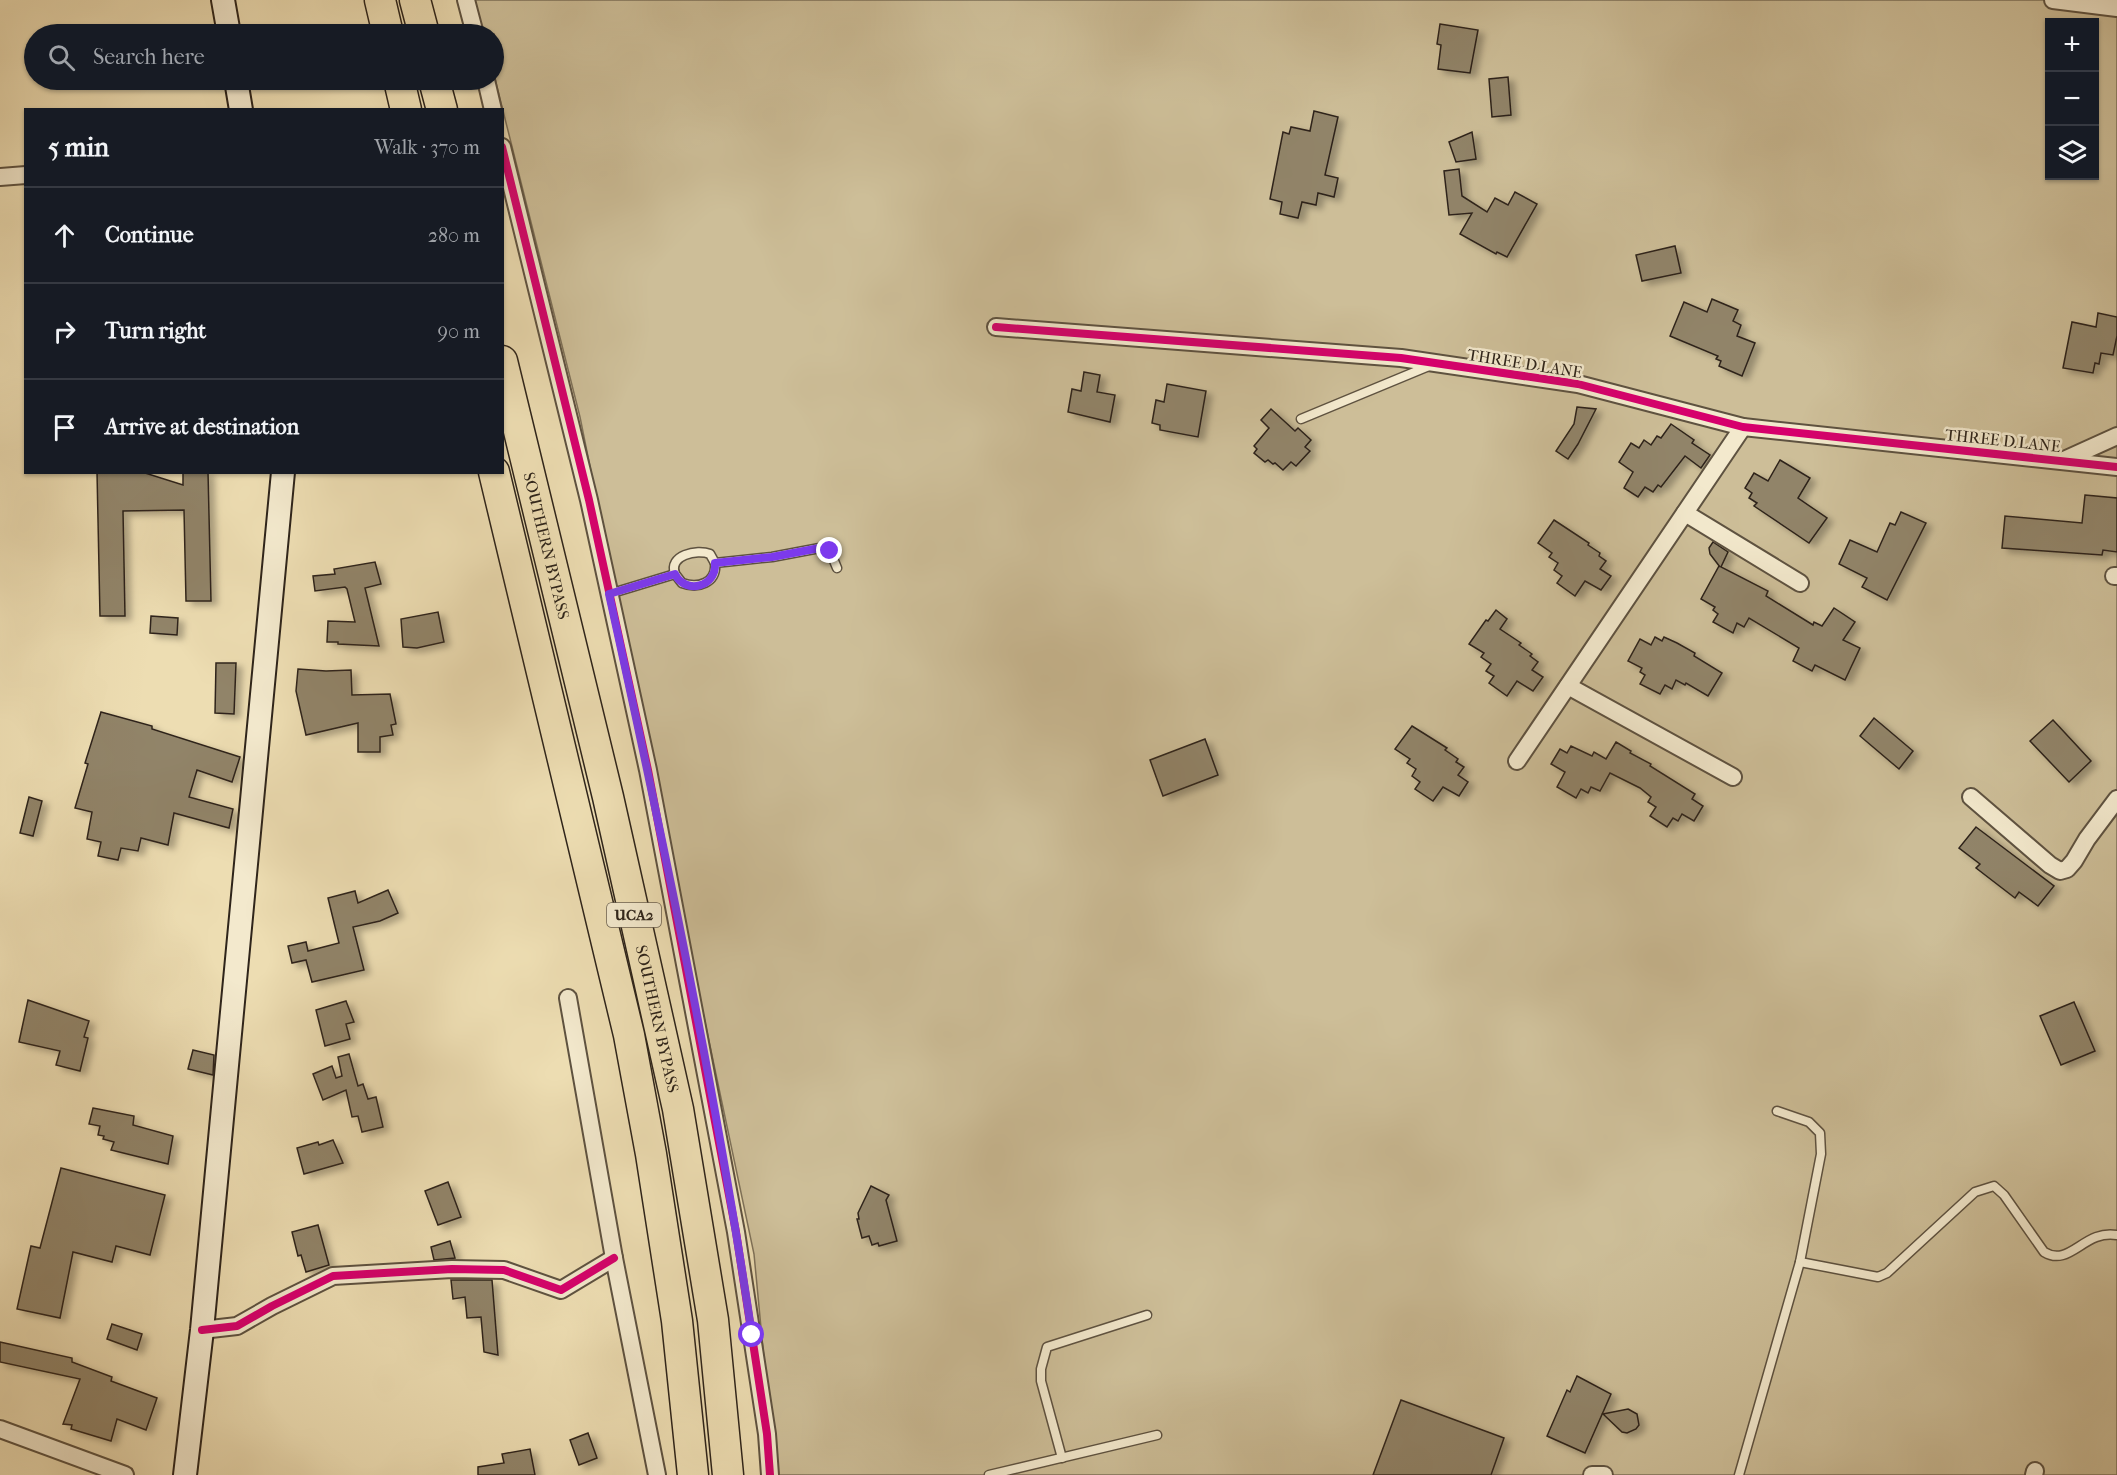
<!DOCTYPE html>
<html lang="en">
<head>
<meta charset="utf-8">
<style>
	body { margin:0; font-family:"IM FELL French Canon",serif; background:#20242c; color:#f1f3f6 }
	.controls { position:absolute; right:18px; top:18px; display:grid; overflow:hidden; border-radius:0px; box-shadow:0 2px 4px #0004 }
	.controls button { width:54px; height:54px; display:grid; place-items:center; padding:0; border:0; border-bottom:2px solid #363941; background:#171b24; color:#f1f3f6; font:30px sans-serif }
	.stop { position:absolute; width:18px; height:18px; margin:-14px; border:4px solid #7c3aed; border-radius:50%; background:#fff }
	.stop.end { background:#7c3aed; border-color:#fff; box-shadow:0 2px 6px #0008 }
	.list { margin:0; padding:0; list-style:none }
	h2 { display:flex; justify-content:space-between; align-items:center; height:78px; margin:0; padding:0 24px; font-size:26px }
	h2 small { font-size:20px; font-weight:400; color:#9ea1a6 }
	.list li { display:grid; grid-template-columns:39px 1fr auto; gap:18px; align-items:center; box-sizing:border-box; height:96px; padding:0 24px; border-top:2px solid #363941 }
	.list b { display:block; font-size:22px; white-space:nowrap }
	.list em { font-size:20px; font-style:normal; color:#9ea1a6 }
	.icon { flex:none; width:33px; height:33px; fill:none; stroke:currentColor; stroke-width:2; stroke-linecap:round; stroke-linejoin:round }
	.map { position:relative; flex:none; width:2117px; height:1475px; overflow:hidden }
	.search { position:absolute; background:#171b24; box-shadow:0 2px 4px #0004; left:24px; top:24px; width:480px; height:66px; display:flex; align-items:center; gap:15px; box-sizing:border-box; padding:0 21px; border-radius:33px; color:#9ea1a6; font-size:22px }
	.panel { position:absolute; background:#171b24; box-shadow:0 2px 4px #0004; left:24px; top:108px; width:480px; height:366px; border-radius:0px }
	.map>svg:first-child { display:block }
	.green { fill:#cdbe98; stroke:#7e7159; stroke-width:1.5; fill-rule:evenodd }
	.building { fill:#918469; stroke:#2e241a; stroke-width:1.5; filter:url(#shadow) }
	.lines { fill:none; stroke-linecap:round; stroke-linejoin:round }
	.lane-casing { stroke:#5e5240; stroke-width:11 }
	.street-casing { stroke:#5e5240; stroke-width:20 }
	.secondary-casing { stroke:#2e241a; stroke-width:26 }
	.highway-casing { stroke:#2e241a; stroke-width:33 }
	.lane { stroke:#f3e9cd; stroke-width:8 }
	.street { stroke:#f3e9cd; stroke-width:16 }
	.secondary { stroke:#f3e9cd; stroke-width:22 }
	.highway { stroke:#edddb2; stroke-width:30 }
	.cycleway-casing { stroke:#f3e9cd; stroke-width:11 }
	.cycleway { stroke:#d6006c; stroke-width:8 }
	.route { stroke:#7c3aed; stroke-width:8 }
	.labels { text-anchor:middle; stroke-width:5; stroke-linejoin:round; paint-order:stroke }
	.shield { fill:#f3e9cd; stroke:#695f50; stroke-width:1.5 }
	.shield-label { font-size:15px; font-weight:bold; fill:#2e241a }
	.street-label { font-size:16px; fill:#2e241a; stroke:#f3e9cd }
</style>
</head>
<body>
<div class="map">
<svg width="2117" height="1475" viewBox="0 0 2117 1475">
	<defs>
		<filter id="shadow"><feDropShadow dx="6" dy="4" stdDeviation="3" flood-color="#0004"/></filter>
	</defs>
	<rect width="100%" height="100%" fill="#edddb2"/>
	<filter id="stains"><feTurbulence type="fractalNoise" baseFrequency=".00333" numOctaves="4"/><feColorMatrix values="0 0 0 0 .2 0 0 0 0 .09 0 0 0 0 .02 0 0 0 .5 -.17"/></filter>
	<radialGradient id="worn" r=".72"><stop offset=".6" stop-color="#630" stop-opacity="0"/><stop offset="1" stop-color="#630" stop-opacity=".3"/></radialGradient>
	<path class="green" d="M475,0H2117V1475H775L754,1254L639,710L580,417L494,75V34H483ZM2050,22H2094V176H2050Z"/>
	<g class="building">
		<path d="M1440,24L1478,30L1470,73L1438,69L1441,45L1437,44Z"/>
		<path d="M1508,77L1511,115L1492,117L1489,79Z"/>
		<path d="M1314,111L1338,117L1325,175L1338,178L1334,197L1318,193L1316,205L1302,202L1298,218L1280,214L1282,202L1270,199L1283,132L1289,134L1291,127L1310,131Z"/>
		<path d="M1472,132L1476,159L1456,162L1449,142Z"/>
		<path d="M1459,169L1462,196L1487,212L1495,198L1508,205L1515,192L1537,204L1507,257L1497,252L1496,254L1460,234L1472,213L1449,215L1444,171Z"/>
		<path d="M1675,246L1681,273L1642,281L1636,255Z"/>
		<path d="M1712,299L1738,310L1733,321L1741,325L1737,336L1755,343L1742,376L1719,366L1721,361L1716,359L1718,356L1670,336L1684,302L1707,312Z"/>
		<path d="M2098,313L2117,317V336L2113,355L2101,353L2099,364L2095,363L2093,373L2063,368L2072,322L2096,327Z"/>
		<path d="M1084,372L1100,375L1097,392L1115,395L1110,422L1068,412L1072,389L1081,391Z"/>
		<path d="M1167,384L1206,391L1198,437L1160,430V425L1152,423L1156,400L1164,402Z"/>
		<path d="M1577,407L1596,409L1578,444L1568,459L1556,451L1574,424Z"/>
		<path d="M1271,409L1295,431L1298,428L1311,440L1305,447L1310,451L1296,466L1291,462L1283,470L1275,463L1273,464L1268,460L1265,462L1254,453L1257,449L1254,446L1269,428L1261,420Z"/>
		<path d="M1671,424L1694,440L1692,443L1710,455L1701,468L1685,456L1661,487L1658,485L1653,492L1645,487L1638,497L1624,488L1633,472L1619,462L1631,443L1639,448L1644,440L1651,445L1657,436L1661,438Z"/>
		<path d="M1780,460L1810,478L1798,498L1827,518L1809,543L1754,506L1757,503L1749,498L1752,493L1745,488L1754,473L1768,481Z"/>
		<path d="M97,472H142L183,485V472H208L211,601H186L184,510L123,511L125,616H100Z"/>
		<path d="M2085,495L2117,498V552L2103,550L2102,555L2002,548L2005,516L2082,523Z"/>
		<path d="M1901,512L1926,523L1887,600L1862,587L1867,578L1839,564L1850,540L1877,552L1890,523L1895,525Z"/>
		<path d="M1554,520L1589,543L1588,545L1600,553L1599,556L1606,561L1600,569L1611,576L1601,590L1585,581L1575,596L1557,583L1562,576L1554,570L1558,563L1549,557L1552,553L1538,543Z"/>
		<path d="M1713,542L1728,552L1721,567L1768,591L1766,596L1813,625L1814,622L1822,626L1834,608L1855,622L1843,640L1860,648L1845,680L1815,665L1812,671L1793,661L1799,648L1749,618L1744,627L1737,623L1733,633L1713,622L1718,614L1713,610L1715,607L1701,599L1719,566L1720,567L1710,554L1709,548Z"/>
		<path d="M375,562L381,584L365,588L379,646L338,644V642H327L328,621L355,622L347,589L345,587L315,591L313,576L335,574L334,569Z"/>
		<path d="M1496,610L1507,619L1500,629L1521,643L1519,645L1532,654L1530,656L1538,662L1532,670L1543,677L1533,691L1517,681L1507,696L1489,683L1494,676L1486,671L1491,664L1481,657L1484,653L1469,644L1486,620L1488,621Z"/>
		<path d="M438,612L444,642L417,648L403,647L401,619Z"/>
		<path d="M151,616L178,618L177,635L150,633Z"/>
		<path d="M1655,637L1662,641L1664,637L1677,643L1695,653L1694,656L1722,673L1708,696L1686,683L1685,685L1676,680L1672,689L1665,685L1660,694L1640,684L1645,675L1640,672L1642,668L1628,661L1640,639L1651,645Z"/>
		<path d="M216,663H236L234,714L215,713Z"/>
		<path d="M298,669L326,671L351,670L352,695L390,694L396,724L391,725L393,735L380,737V752H358V723L306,735L296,691Z"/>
		<path d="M101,712L152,726V729L240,757L232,782L197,770L189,797L233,809L229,828L174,813L168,845L141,838L138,851L121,848L118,860L98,856L101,842L87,839L92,812L75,808L88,764L85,763Z"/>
		<path d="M1874,718L1913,751L1899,769L1860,736Z"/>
		<path d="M2053,720L2091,761L2069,782L2030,741Z"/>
		<path d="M1412,726L1447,748L1445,750L1458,759L1456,762L1464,767L1458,775L1468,782L1459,796L1443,787L1433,801L1415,789L1420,782L1412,776L1416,769L1407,763L1410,759L1395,749Z"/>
		<path d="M1205,739L1218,775L1163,796L1150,760Z"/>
		<path d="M1616,742L1631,751L1630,753L1651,764L1650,766L1695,794L1692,799L1703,806L1694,821L1682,814L1678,821L1673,818L1667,827L1650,816L1656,807L1648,802L1651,797L1640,788L1610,773L1600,791L1591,787L1588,793L1581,789L1576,798L1557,787L1565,772L1551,764L1560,749L1567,753L1571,746L1592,756L1594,752L1606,759Z"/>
		<path d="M29,797L42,801L33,836L20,833Z"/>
		<path d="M1976,827L2054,886L2038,906L2019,892L2015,898L1976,868L1980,864L1959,848Z"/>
		<path d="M388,890L398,913L380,921L353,927L364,970L312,982L306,960L292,963L288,946L306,942L308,951L339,943L328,898L355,891L358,903Z"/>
		<path d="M28,1000L89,1021L84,1037L88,1038L80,1071L56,1065L60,1051L19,1042Z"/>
		<path d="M346,1001L354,1022L346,1024L350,1039L325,1046L316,1010Z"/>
		<path d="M2074,1002L2095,1051L2061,1065L2040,1016Z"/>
		<path d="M193,1050L214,1055L213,1075L188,1069Z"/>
		<path d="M349,1054L358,1086L363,1084L368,1099L376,1097L383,1127L362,1132L358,1116L352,1117L346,1090L323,1100L313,1074L332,1066L336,1078L342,1076L338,1057Z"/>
		<path d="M93,1108L134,1116L133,1125L173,1136L168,1164L111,1150L114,1142L103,1139L104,1136L98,1135L100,1126L89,1124Z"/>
		<path d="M333,1140L343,1163L304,1174L297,1148L318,1142L319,1145Z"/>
		<path d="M61,1168L165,1195L150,1255L116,1246L112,1262L73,1252L60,1318L17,1309L31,1246L40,1248Z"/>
		<path d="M448,1182L461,1217L438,1225L425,1191Z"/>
		<path d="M871,1186L889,1195L886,1200L897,1241L879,1246L878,1243L872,1245L869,1236L862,1238L857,1219H859L858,1213Z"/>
		<path d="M318,1225L329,1265L306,1272L301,1255L298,1256L292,1232Z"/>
		<path d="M450,1241L455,1258L434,1260L431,1247Z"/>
		<path d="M451,1280H492L498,1355L484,1352L481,1317L467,1318L465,1297L453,1299Z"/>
		<path d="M112,1324L142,1334L137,1350L107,1339Z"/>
		<path d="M0,1342L72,1358V1362L112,1377L111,1381L157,1398L146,1430L117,1419L111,1441L71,1429L72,1425L63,1424L80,1379L0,1362Z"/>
		<path d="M1577,1376L1611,1394L1585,1453L1547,1436L1567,1390L1570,1392Z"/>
		<path d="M1401,1400L1504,1438L1491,1475H1373Z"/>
		<path d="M1628,1409L1637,1414L1639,1425L1636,1429L1627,1433L1622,1432L1603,1414Z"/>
		<path d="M588,1433L597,1458L579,1465L570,1440Z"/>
		<path d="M530,1449L535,1475H478V1467L504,1463L502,1454Z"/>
	</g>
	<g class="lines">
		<g class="lane-casing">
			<g id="lane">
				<path d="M1301,419L1429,366"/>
				<path d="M675,574C668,555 697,549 710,554L715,563"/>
				<path d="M609,594L675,574L682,583C698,589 717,583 715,563L772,557L825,547L830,551L837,568"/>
				<path d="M1800,1262L1878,1277L1887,1273L1975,1192L1994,1186L2004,1195L2044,1252C2070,1268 2084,1229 2117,1235"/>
				<path d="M1062,1458L1041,1381V1369L1047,1347L1147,1315"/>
				<path d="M989,1475L1157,1435"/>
				<path d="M1739,1475L1800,1262L1821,1154L1820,1133L1809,1122L1777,1111"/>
			</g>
		</g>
		<g class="street-casing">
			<g id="street">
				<path d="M466,0L475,34"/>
				<path d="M2053,0L2117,8"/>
				<path d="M486,80L493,110"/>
				<path d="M502,147L589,500L648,770L736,1232L767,1434L770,1475"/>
				<path d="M0,177L26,175"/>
				<path d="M996,327L1401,358L1578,384L1743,427L2117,467"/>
				<path d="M2064,460L2117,436"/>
				<path d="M1685,513L1800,583"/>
				<path d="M2114,576H2117"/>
				<path d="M1568,686L1733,777"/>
				<path d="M1517,761L1743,427"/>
				<path d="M1971,797L2050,865L2060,871L2067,869L2074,861L2087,839L2117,799"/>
				<path d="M568,998L614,1258L657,1475"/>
				<path d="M202,1330L237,1326L272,1306L333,1276L452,1269L504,1270L561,1290L614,1258"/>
				<path d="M0,1429L125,1475"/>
				<path d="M1592,1475H1604"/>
				<path d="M2034,1475L2035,1471"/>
			</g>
		</g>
		<g class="secondary-casing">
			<g id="secondary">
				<path d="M223,0L229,34"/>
				<path d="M236,80L241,110"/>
				<path d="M185,1475L202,1330L283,472"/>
			</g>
		</g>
		<g class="highway-casing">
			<g id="highway">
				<path d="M380,0L388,34"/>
				<path d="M415,0L424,34"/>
				<path d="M399,80L406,110"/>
				<path d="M434,80L442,110"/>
				<path id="s1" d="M502,361L608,797L678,1109L713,1320L728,1475"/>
				<path d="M494,472L629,1035L651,1154L677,1321L693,1475"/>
			</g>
		</g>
		<use href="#lane" class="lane"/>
		<use href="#street" class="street"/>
		<use href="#secondary" class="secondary"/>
		<use href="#highway" class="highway"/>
		<g class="cycleway-casing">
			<g id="cycleway">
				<path d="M502,147L589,500L648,770L736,1232L767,1434L770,1475"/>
				<path d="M996,327L1401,358L1578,384L1743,427L2117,467"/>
				<path d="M202,1330L237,1326L272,1306L333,1276L452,1269L504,1270L561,1290L614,1258"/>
			</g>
		</g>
		<use href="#cycleway" class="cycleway"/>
	</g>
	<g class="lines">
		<path class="route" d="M752,1335C715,1086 663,839 609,594L675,574C685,595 717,587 715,563L772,557L825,547L830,551"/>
	</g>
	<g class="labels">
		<rect class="shield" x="607" y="903" width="54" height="24" rx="4.5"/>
		<g class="shield-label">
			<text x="634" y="920">UCA2</text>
		</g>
		<g class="street-label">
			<text transform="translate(1525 363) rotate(9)" y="6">THREE D LANE</text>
			<text transform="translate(2003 440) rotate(6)" y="6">THREE D LANE</text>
			<text dy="6" stroke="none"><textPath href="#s1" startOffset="190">SOUTHERN BYPASS</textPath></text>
			<text dy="6" stroke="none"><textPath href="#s1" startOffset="676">SOUTHERN BYPASS</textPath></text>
		</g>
	</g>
	<rect width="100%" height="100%" filter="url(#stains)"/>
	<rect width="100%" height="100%" fill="url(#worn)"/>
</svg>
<div class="controls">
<button>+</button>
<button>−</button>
<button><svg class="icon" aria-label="layers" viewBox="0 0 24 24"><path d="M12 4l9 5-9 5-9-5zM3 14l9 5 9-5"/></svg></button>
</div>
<div class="stop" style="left:752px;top:1335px"></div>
<div class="stop end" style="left:830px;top:551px"></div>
<div class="search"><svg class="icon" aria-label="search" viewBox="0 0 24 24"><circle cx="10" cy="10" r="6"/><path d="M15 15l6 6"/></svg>Search here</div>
<section class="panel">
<h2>5 min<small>Walk · 370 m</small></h2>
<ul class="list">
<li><svg class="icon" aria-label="ahead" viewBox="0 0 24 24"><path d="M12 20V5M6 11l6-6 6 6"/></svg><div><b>Continue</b></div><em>280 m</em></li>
<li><svg class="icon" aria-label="right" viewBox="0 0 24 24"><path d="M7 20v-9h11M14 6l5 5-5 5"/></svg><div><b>Turn right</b></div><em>90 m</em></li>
<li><svg class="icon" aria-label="arrive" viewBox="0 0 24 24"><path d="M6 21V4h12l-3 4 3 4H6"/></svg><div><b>Arrive at destination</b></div></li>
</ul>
</section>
</div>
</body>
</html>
